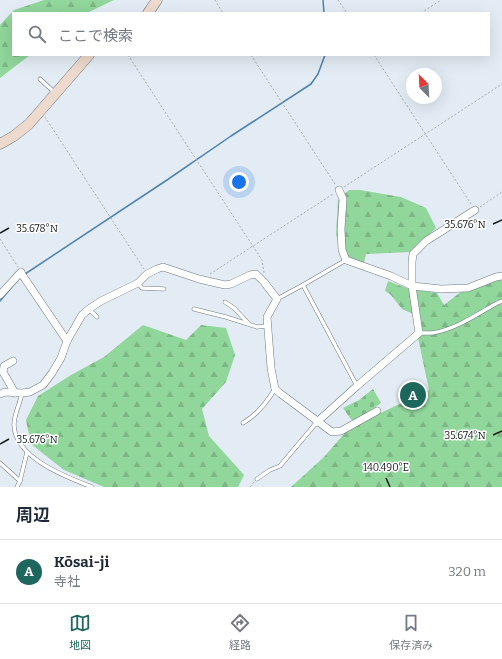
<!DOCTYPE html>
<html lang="ja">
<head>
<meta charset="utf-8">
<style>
	body { margin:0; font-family:Bitter,"Noto Sans JP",serif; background:#f6f6f7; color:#1f2937 }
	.compass { position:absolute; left:406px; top:68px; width:36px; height:36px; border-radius:50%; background:#fff; box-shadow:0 4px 16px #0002; rotate:336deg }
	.you { position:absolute; left:239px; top:182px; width:14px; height:14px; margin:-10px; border:3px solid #fff; border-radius:50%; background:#1a73e8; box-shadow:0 0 0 6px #1a73e833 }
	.badge { display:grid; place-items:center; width:26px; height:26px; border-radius:50%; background:#1e675c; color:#fff; font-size:13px; font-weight:700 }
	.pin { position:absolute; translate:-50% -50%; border:2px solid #fff; box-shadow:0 1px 4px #0006 }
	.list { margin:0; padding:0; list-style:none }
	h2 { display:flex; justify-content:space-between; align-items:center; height:52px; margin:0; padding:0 16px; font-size:17px }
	h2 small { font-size:13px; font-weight:400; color:#747a83 }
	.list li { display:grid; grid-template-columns:26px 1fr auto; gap:12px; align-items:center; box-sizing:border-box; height:64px; padding:0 16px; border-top:1px solid #e0e1e3 }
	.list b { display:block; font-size:15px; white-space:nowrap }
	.list p { margin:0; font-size:13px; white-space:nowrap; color:#747a83 }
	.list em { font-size:13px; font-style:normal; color:#747a83 }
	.icon { flex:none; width:22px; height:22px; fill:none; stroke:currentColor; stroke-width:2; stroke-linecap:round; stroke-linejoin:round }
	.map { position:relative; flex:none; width:502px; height:487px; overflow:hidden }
	.search { position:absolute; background:#fff; box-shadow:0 4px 16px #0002; left:12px; right:12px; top:12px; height:44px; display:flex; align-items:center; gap:10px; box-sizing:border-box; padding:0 14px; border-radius:0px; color:#747a83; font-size:15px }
	.sheet { height:116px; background:#fff }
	nav { display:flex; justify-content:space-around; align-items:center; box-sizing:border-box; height:56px; border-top:1px solid #e0e1e3; background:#fff; font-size:11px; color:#747a83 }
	nav a { display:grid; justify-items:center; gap:2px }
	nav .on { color:#1e675c }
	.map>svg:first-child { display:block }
	.forest { fill:url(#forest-firs) }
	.cemetery { fill:url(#cemetery-stones) }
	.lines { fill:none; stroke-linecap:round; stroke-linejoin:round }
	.stream { stroke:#4f82ae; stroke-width:1.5 }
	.service-casing { stroke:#717980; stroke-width:4.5 }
	.minor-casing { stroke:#717980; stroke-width:8 }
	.secondary-casing { stroke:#717980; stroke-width:11 }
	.path { stroke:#a4acb2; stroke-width:1; stroke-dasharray:2 2; stroke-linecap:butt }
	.service { stroke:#fff; stroke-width:3.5 }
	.minor { stroke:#fff; stroke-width:7 }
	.secondary { stroke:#eed9cd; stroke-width:10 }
	.ticks { fill:none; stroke:#16191b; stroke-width:1.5 }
	.ticks-label { font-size:10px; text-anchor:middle; fill:#16191b; stroke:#fff; stroke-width:3; stroke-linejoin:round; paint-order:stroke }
</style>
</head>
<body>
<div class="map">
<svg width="502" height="487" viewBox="0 0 502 487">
	<defs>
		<pattern id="forest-firs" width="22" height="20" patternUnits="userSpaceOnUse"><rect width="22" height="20" fill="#91d69b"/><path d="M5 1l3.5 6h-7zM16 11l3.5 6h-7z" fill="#7cb785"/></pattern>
		<pattern id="cemetery-stones" width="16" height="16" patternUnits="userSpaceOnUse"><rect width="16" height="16" fill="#91d69b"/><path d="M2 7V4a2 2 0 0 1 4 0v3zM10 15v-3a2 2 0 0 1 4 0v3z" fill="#7cb785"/></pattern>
	</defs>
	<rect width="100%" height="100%" fill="#e3ecf4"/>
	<g class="forest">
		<path d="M44,0H114L87,13H13V55H30L0,78V25L14,10Z"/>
		<path d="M349,190H360L401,197L426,208L436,228L411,252L366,254L364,262L350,265L336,235L338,200Z"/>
		<path d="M502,279V487H291L324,457L349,428L429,390L413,314L402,309L390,294L385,291L388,281L409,289L437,293L444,305L462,291Z"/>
		<path d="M143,325L186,340L201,325L226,328L235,355L226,382L202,409L209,436L244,475L238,487H104L64,470L31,444L26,420L38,396L71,375L104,357Z"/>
	</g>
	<path class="cemetery" d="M373,389L381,403L353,422L343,408L359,400Z"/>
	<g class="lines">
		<g class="stream">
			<path d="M323,0L324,13"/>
			<path d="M25,274L167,180L231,136L311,84L318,74L325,55"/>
			<path d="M0,301L16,282"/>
		</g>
		<g class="service-casing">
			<g id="service">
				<path d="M40,79L55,93"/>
				<path d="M138,283L142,288L164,289"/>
				<path d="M303,285L357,386"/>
				<path d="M277,299L303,285L346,260"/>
				<path d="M225,302L234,308L248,323"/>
				<path d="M89,309L97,317"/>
				<path d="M194,309L226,317L257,327L268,326"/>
				<path d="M419,333C423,333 428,333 432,333C454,330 478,314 497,303L502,301"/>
				<path d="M22,393C20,404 14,414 14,425C15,458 66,477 92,487"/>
				<path d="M243,423C257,415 267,402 275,389"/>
				<path d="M0,463L20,481"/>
				<path d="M257,479L270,470L280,466L317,422"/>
				<path d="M17,487L20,481L27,452"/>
			</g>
		</g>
		<g class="minor-casing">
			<g id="minor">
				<path d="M339,190L343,199L341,229L342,250L346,260L391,276L412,286L441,289L468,288L496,277L502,276"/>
				<path d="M21,273L67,341"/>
				<path d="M0,295L21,272"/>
				<path d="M13,361L4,366L3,372L15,393"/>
				<path d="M0,394L5,392L22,393L30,392L43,385L52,373L61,358L67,341L82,315L89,309L101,301L138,283L147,274L157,269L163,267L199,279L225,285L231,284L250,275L256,274L264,282L277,299L267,317L271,368L275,389L281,394L332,432L341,431L377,411"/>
				<path d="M317,422L357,386L419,333L412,286V262L413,254L426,241L475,210"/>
			</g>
		</g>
		<g class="secondary-casing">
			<g id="secondary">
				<path d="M148,13L157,0"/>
				<path d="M0,144L14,136L29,124L89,55"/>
			</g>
		</g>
		<g class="path">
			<path d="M215,0L223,13"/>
			<path d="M338,0L347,13"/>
			<path d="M421,13L441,0"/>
			<path d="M128,55L139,72L262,260L264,273"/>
			<path d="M251,55L335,184"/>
			<path d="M374,55L471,204"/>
			<path d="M45,117L144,269"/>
			<path d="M344,187L502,84"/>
			<path d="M480,207L502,192"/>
			<path d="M0,239L18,267"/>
			<path d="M210,274L333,194"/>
			<path d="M250,487L254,482"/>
		</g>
		<use href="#service" class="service"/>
		<use href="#minor" class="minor"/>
		<use href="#secondary" class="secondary"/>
	</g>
	<path class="ticks" d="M493,224L502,220M0,233L9,228M493,435L502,431M0,444L9,439M386,478L390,487"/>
	<g class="ticks-label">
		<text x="465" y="228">35.676°N</text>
		<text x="37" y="232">35.678°N</text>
		<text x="465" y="439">35.674°N</text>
		<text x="37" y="443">35.676°N</text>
		<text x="386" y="471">140.490°E</text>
	</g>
</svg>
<svg class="compass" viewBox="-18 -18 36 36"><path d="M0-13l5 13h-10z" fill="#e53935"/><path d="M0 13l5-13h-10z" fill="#747a83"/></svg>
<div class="you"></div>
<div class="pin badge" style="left:413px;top:395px">A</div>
<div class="search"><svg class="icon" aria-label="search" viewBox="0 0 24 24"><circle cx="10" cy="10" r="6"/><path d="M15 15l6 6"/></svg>ここで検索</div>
</div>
<section class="sheet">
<h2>周辺<small></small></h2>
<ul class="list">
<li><span class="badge">A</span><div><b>Kōsai-ji</b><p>寺社</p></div><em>320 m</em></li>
</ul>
</section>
<nav>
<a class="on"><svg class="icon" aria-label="map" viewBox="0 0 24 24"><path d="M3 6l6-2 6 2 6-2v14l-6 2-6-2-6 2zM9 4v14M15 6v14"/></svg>地図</a>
<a><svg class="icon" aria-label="directions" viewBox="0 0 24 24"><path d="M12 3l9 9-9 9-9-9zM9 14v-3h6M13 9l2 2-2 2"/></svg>経路</a>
<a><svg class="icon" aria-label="saved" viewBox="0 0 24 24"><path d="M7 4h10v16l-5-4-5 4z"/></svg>保存済み</a>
</nav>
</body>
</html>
